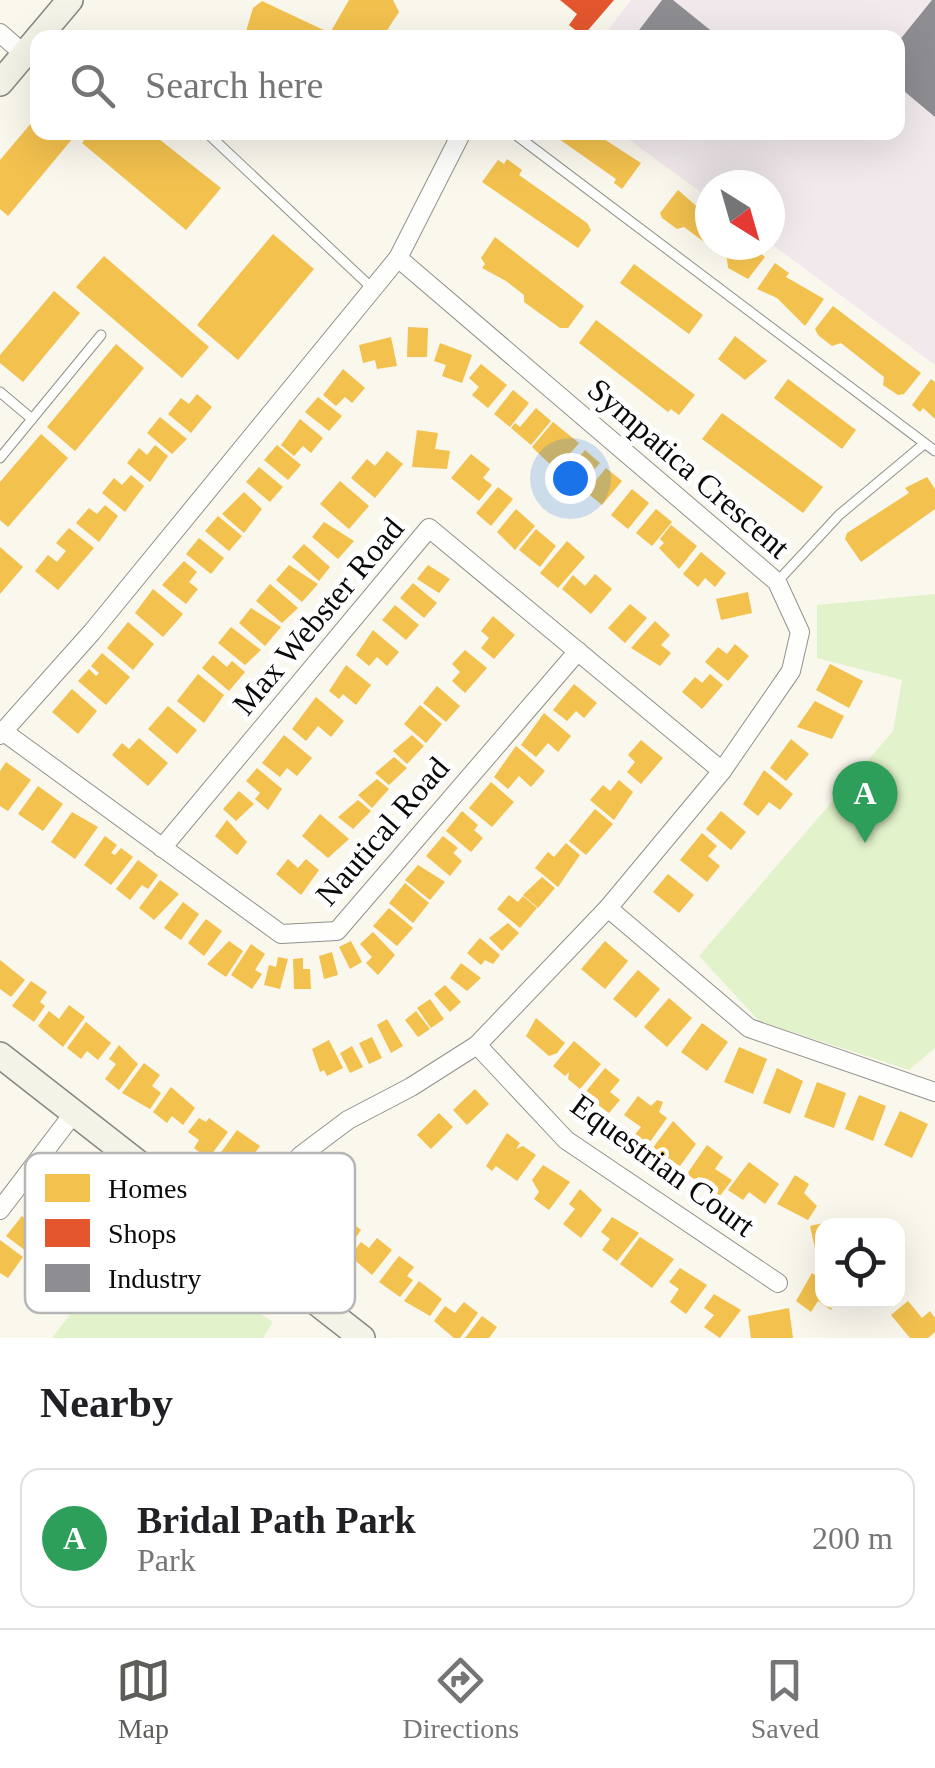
<!DOCTYPE html>
<html lang="en">
<head>
<meta charset="utf-8">
<style>
	body { margin:0; font-family:Georgia,serif; background:#f6f6f6; color:#202124 }
	.controls { position:absolute; right:30px; bottom:30px; display:grid; overflow:hidden; border-radius:20px; box-shadow:0 10px 40px #0002 }
	.controls button { width:90px; height:90px; display:grid; place-items:center; padding:0; border:0; border-bottom:2px solid #e0e0e0; background:#fff; color:#202124; font:50px sans-serif }
	.compass { position:absolute; left:695px; top:170px; width:90px; height:90px; border-radius:50%; background:#fff; box-shadow:0 10px 40px #0002; rotate:143deg }
	.you { position:absolute; left:570px; top:478px; width:35px; height:35px; margin:-25px; border:8px solid #fff; border-radius:50%; background:#1a73e8; box-shadow:0 0 0 15px #1a73e833 }
	.badge { display:grid; place-items:center; width:65px; height:65px; border-radius:50%; background:#5e5d59; color:#fff; font-size:32px; font-weight:700 }
	.pin { position:absolute; translate:-50% -82px; filter:drop-shadow(0 2px 5px #0008) }
	.pin::after { content:''; position:absolute; top:52px; width:35px; height:30px; background:inherit; clip-path:polygon(0 0,100% 0,50% 100%) }
	.list { margin:0; padding:0; list-style:none }
	h2 { display:flex; justify-content:space-between; align-items:center; height:130px; margin:0; padding:0 40px; font-size:42px }
	h2 small { font-size:32px; font-weight:400; color:#757577 }
	.list li { display:grid; grid-template-columns:65px 1fr auto; gap:30px; align-items:center; box-sizing:border-box; height:140px; margin:0 20px 20px; padding:0 20px; border:2px solid #e0e0e0; border-radius:20px }
	.list b { display:block; font-size:38px; white-space:nowrap }
	.list p { margin:0; font-size:32px; white-space:nowrap; color:#757577 }
	.list em { font-size:32px; font-style:normal; color:#757577 }
	.icon { flex:none; width:55px; height:55px; fill:none; stroke:currentColor; stroke-width:2; stroke-linecap:round; stroke-linejoin:round }
	.map { position:relative; flex:none; width:935px; height:1338px; overflow:hidden }
	.search { position:absolute; background:#fff; box-shadow:0 10px 40px #0002; left:30px; right:30px; top:30px; height:110px; display:flex; align-items:center; gap:25px; box-sizing:border-box; padding:0 35px; border-radius:20px; color:#757577; font-size:38px }
	.sheet { height:290px; background:#fff }
	nav { display:flex; justify-content:space-around; align-items:center; box-sizing:border-box; height:140px; border-top:2px solid #e0e0e0; background:#fff; font-size:28px; color:#757577 }
	nav a { display:grid; justify-items:center; gap:5px }
	nav .on { color:#5e5d59 }
	.map>svg:first-child { display:block }
	.industrial { fill:#f1e9ec }
	.green { fill:#e2f2ca }
	.homes { fill:#f2c14e }
	.shops { fill:#e4572e }
	.industry { fill:#8d8d92 }
	.lines { fill:none; stroke-linecap:round; stroke-linejoin:round }
	.lane-casing { stroke:#92918c; stroke-width:11 }
	.street-casing { stroke:#92918c; stroke-width:20 }
	.secondary-casing { stroke:#898783; stroke-width:28 }
	.lane { stroke:#fefefc; stroke-width:9 }
	.street { stroke:#fefefc; stroke-width:18 }
	.secondary { stroke:#f4f3e7; stroke-width:25 }
	.labels { text-anchor:middle; stroke-width:10; stroke-linejoin:round; paint-order:stroke }
	.street-label { font-size:32px; fill:#0a0a0a; stroke:#fff }
	.key { fill:#fff; stroke:#b6b6b6; stroke-width:2.5 }
	.key-label { font-size:28px; fill:#0a0a0a }
</style>
</head>
<body>
<div class="map">
<svg width="935" height="1338" viewBox="0 0 935 1338">
	<rect width="100%" height="100%" fill="#faf7ed"/>
	<path class="industrial" d="M631,0H935V365L770,243V185H710V199L620,133L898,132V38H602Z"/>
	<g class="green">
		<path d="M935,594V1048L909,1070L759,1021L699,956L893,731L902,680L817,658V605Z"/>
		<path d="M189,1264L273,1322L263,1338H52L97,1280L144,1314Z"/>
	</g>
	<g class="homes">
		<path d="M349,0H393L399,12L382,38H244L253,8L262,1L330,33Z"/>
		<path d="M38,115V132H78L8,216L0,209V160Z"/>
		<path d="M90,132H150L221,188L186,230L82,143Z"/>
		<path d="M549,132H593L641,163L622,189L614,183L616,179Z"/>
		<path d="M507,159L522,170L519,175L587,223L591,230L578,248L482,182L498,160L504,164Z"/>
		<path d="M678,190L710,218V245H750L765,257L748,279L728,268L727,259L684,227L677,229L662,218L660,213Z"/>
		<path d="M273,234L314,269L238,360L197,325Z"/>
		<path d="M495,237L584,306L568,328H560L524,302V295L506,281L482,268L485,264L481,258Z"/>
		<path d="M104,256L209,347L182,378L76,287Z"/>
		<path d="M775,263L789,273L786,277L824,299L805,326L777,298L757,289Z"/>
		<path d="M634,264L703,315L689,334L620,283Z"/>
		<path d="M54,291L80,313L23,382L0,363V355Z"/>
		<path d="M833,306L921,373L904,394L898,395L883,385L884,377L841,343L832,346L818,335L815,329Z"/>
		<path d="M596,320L695,395L679,415L671,409L668,412L579,343Z"/>
		<path d="M408,327L428,328L427,357H407Z"/>
		<path d="M735,336L767,361L745,380L718,359Z"/>
		<path d="M391,337L397,366L377,369L375,360L363,363L359,345Z"/>
		<path d="M440,343L472,355L462,383L442,376L446,365L434,361Z"/>
		<path d="M116,344L144,368L75,451L47,427Z"/>
		<path d="M481,364L507,385L488,408L472,395L479,387L469,378Z"/>
		<path d="M343,369L365,388L352,403L345,397L336,406L323,395Z"/>
		<path d="M788,379L856,430L842,449L774,398Z"/>
		<path d="M931,379L935,382V419L923,408L920,412L912,405Z"/>
		<path d="M513,390L529,403L510,427L494,414Z"/>
		<path d="M197,394L212,407L191,433L168,414L181,398L189,404Z"/>
		<path d="M318,397L342,416L329,431L305,412Z"/>
		<path d="M536,408L551,421L531,445L511,428L515,423L520,427Z"/>
		<path d="M722,413L823,487L803,513L702,439Z"/>
		<path d="M160,417L187,439L172,454L147,433Z"/>
		<path d="M300,419L323,438L311,453L303,446L294,456L281,445Z"/>
		<path d="M553,422L579,443L556,470L532,447Z"/>
		<path d="M417,430L438,433L435,449L450,451L447,469L412,467Z"/>
		<path d="M41,434L68,458L8,527L0,520V482Z"/>
		<path d="M155,445L168,456L150,482L127,463L139,448L147,455Z"/>
		<path d="M277,445L301,465L288,480L264,460Z"/>
		<path d="M585,450L600,463L580,486L565,473Z"/>
		<path d="M387,451L403,464L375,498L351,478L367,459L375,466Z"/>
		<path d="M471,454L490,469L483,478L492,485L479,501L451,478Z"/>
		<path d="M259,467L283,487L270,502L246,482Z"/>
		<path d="M606,468L622,481L602,505L586,492Z"/>
		<path d="M131,475L144,486L125,512L102,493L114,478L122,485Z"/>
		<path d="M927,477L935,489V509L861,562L845,539L847,533L909,493L905,488Z"/>
		<path d="M340,481L369,506L349,529L320,504Z"/>
		<path d="M498,487L513,499L491,526L476,513Z"/>
		<path d="M632,489L649,503L628,529L611,515Z"/>
		<path d="M244,492L262,509L244,533L222,514Z"/>
		<path d="M105,505L118,516L99,542L76,523L89,508L97,514Z"/>
		<path d="M516,509L535,526L515,550L497,532Z"/>
		<path d="M656,509L672,522L652,546L636,533Z"/>
		<path d="M218,516L242,536L229,551L205,531Z"/>
		<path d="M324,522L354,541L338,559L312,537Z"/>
		<path d="M671,525L697,546L679,569L659,548L664,543L660,539Z"/>
		<path d="M69,528L94,548L58,590L35,571L48,555L57,562L66,551L56,543Z"/>
		<path d="M536,529L556,546L540,567L519,550Z"/>
		<path d="M199,538L224,558L211,574L186,554Z"/>
		<path d="M567,541L585,557L558,588L540,573Z"/>
		<path d="M304,544L330,567L319,581L292,557Z"/>
		<path d="M0,547L23,567L0,594Z"/>
		<path d="M701,552L726,573L715,587L705,578L698,587L683,574Z"/>
		<path d="M184,561L197,572L189,582L198,589L186,604L162,585Z"/>
		<path d="M289,565L318,584L302,602L276,580Z"/>
		<path d="M428,565L450,579L439,593L417,579Z"/>
		<path d="M595,574L612,589L591,614L562,589L573,575L585,586Z"/>
		<path d="M413,583L437,603L424,618L400,598Z"/>
		<path d="M270,584L298,608L282,623L256,601Z"/>
		<path d="M153,589L183,614L163,637L135,613Z"/>
		<path d="M748,592L752,613L721,620L716,599Z"/>
		<path d="M630,604L647,618L625,643L608,628Z"/>
		<path d="M395,605L419,625L406,640L382,620Z"/>
		<path d="M251,608L281,627L265,646L239,623Z"/>
		<path d="M493,616L515,635L494,659L481,648L489,638L481,631Z"/>
		<path d="M655,621L670,635L661,645L671,653L660,666L631,648Z"/>
		<path d="M128,622L154,644L133,670L107,648Z"/>
		<path d="M231,627L261,650L245,665L218,643Z"/>
		<path d="M373,630L399,652L387,666L377,657L369,666L356,655Z"/>
		<path d="M735,644L749,656L728,681L705,662L718,647L727,654Z"/>
		<path d="M465,650L487,668L465,693L452,681L460,672L452,664Z"/>
		<path d="M102,653L130,677L106,705L78,681L89,669L96,676L99,673L91,666Z"/>
		<path d="M213,655L227,667L232,661L245,672L229,691L202,668Z"/>
		<path d="M830,664L863,681L849,708L816,690Z"/>
		<path d="M346,665L371,685L356,705L343,694L339,699L329,691Z"/>
		<path d="M198,674L224,695L204,723L177,701Z"/>
		<path d="M710,674L723,685L702,709L682,692L695,677L702,683Z"/>
		<path d="M574,684L597,703L584,718L576,711L567,721L553,710Z"/>
		<path d="M437,686L460,706L446,722L423,703Z"/>
		<path d="M72,689L97,711L78,734L52,712Z"/>
		<path d="M316,697L344,721L331,737L318,726L306,741L292,729Z"/>
		<path d="M815,701L844,716L832,739L797,727Z"/>
		<path d="M420,705L442,724L426,743L404,724Z"/>
		<path d="M168,706L197,730L177,754L148,729Z"/>
		<path d="M544,713L571,736L558,752L548,743L536,757L521,745Z"/>
		<path d="M284,735L312,758L297,776L287,768L280,777L262,763Z"/>
		<path d="M412,735L424,746L407,764L393,751Z"/>
		<path d="M139,738L168,763L148,786L112,755L122,743L129,749Z"/>
		<path d="M791,739L809,754L786,781L770,768Z"/>
		<path d="M641,740L663,758L641,784L627,772L635,762L628,755Z"/>
		<path d="M516,746L545,771L531,787L519,776L508,789L494,777Z"/>
		<path d="M394,757L407,768L389,785L375,773Z"/>
		<path d="M6,762L31,780L8,811L0,806V771Z"/>
		<path d="M257,768L282,789L268,810L255,799L260,793L246,781Z"/>
		<path d="M764,770L793,794L780,810L769,802L758,816L743,804Z"/>
		<path d="M377,779L389,789L372,808L358,795Z"/>
		<path d="M619,780L633,792L614,820L590,800L603,785L610,791Z"/>
		<path d="M491,782L514,802L492,827L469,808Z"/>
		<path d="M38,786L63,804L43,831L18,814Z"/>
		<path d="M239,791L254,804L236,821L223,809Z"/>
		<path d="M358,800L371,811L353,829L338,817Z"/>
		<path d="M595,809L613,824L586,855L569,841Z"/>
		<path d="M462,811L478,825L474,830L483,838L471,852L446,831Z"/>
		<path d="M721,811L746,832L731,850L706,829Z"/>
		<path d="M72,812L98,827L75,859L51,842Z"/>
		<path d="M320,814L349,839L328,858L302,836Z"/>
		<path d="M227,820L247,842L237,855L215,836Z"/>
		<path d="M702,833L717,846L708,856L720,866L707,882L680,860Z"/>
		<path d="M105,836L117,845L111,853L115,855L121,848L133,857L111,885L84,865Z"/>
		<path d="M443,836L458,848L453,853L462,861L450,876L426,856Z"/>
		<path d="M566,843L580,855L558,887L535,868L548,852L554,857Z"/>
		<path d="M288,859L298,868L306,859L319,870L301,895L276,874Z"/>
		<path d="M138,860L158,875L148,889L142,885L130,900L116,889Z"/>
		<path d="M418,865L445,882L430,900L405,880Z"/>
		<path d="M668,874L694,895L679,913L653,892Z"/>
		<path d="M542,877L555,888L538,908L523,895Z"/>
		<path d="M160,880L179,894L154,920L139,908Z"/>
		<path d="M405,883L429,903L413,923L389,903Z"/>
		<path d="M509,895L518,902L523,896L537,908L520,928L497,909Z"/>
		<path d="M183,902L199,914L181,940L164,928Z"/>
		<path d="M389,908L413,928L397,946L373,926Z"/>
		<path d="M206,919L222,931L204,956L188,943Z"/>
		<path d="M508,923L519,933L502,951L489,938Z"/>
		<path d="M373,932L395,955L378,975L366,963L372,957L360,944Z"/>
		<path d="M480,938L500,955L493,964L485,960L481,965L467,953Z"/>
		<path d="M229,941L243,951L226,977L207,964Z"/>
		<path d="M351,941L362,962L350,969L339,947Z"/>
		<path d="M605,941L628,961L605,989L581,969Z"/>
		<path d="M251,944L265,954L255,970L262,974L252,989L231,975Z"/>
		<path d="M332,952L338,975L324,979L319,956Z"/>
		<path d="M278,957L288,959L280,989L264,985L269,965L276,967Z"/>
		<path d="M303,958V969H310L311,989H294L293,959Z"/>
		<path d="M0,960L25,980L11,997L0,989Z"/>
		<path d="M461,963L481,978L467,991L450,978Z"/>
		<path d="M638,970L660,989L636,1018L613,999Z"/>
		<path d="M31,981L47,992L40,1002L45,1006L34,1022L12,1006Z"/>
		<path d="M445,985L461,1002L450,1012L434,994Z"/>
		<path d="M669,998L692,1018L667,1047L644,1027Z"/>
		<path d="M430,999L444,1019L431,1028L417,1008Z"/>
		<path d="M69,1005L85,1017L63,1047L38,1026L49,1011L59,1019Z"/>
		<path d="M416,1011L430,1029L418,1037L405,1020Z"/>
		<path d="M536,1018L565,1043L557,1053L549,1056L526,1036Z"/>
		<path d="M387,1019L403,1046L391,1053L377,1025Z"/>
		<path d="M86,1022L111,1043L98,1060L87,1051L81,1059L67,1048Z"/>
		<path d="M702,1023L728,1042L707,1071L681,1052Z"/>
		<path d="M372,1037L382,1058L369,1064L359,1043Z"/>
		<path d="M329,1040L343,1068L327,1076L324,1070L320,1072L312,1049Z"/>
		<path d="M574,1041L601,1064L580,1089L568,1079L569,1072L565,1076L553,1066Z"/>
		<path d="M119,1045L138,1064L119,1090L105,1079L116,1064L109,1059Z"/>
		<path d="M352,1046L363,1067L350,1073L340,1053Z"/>
		<path d="M739,1047L767,1059L753,1094L724,1082Z"/>
		<path d="M144,1063L160,1075L152,1086L161,1093L150,1109L122,1093Z"/>
		<path d="M605,1068L620,1080L610,1092L620,1100L609,1113L584,1094Z"/>
		<path d="M777,1068L803,1081L790,1114L763,1103Z"/>
		<path d="M817,1082L846,1093L834,1128L804,1117Z"/>
		<path d="M171,1087L195,1108L183,1125L172,1116L167,1123L153,1112Z"/>
		<path d="M475,1089L489,1104L467,1125L453,1110Z"/>
		<path d="M859,1095L886,1106L873,1141L845,1129Z"/>
		<path d="M638,1096L651,1106L657,1100L663,1102L659,1112L667,1118L647,1146L634,1136L641,1127L624,1115Z"/>
		<path d="M900,1111L928,1124L912,1158L884,1145Z"/>
		<path d="M439,1113L453,1127L431,1149L417,1135Z"/>
		<path d="M199,1118L206,1122L209,1118L228,1132L208,1159L194,1148L199,1140L188,1132Z"/>
		<path d="M673,1121L696,1144L680,1166L652,1149Z"/>
		<path d="M237,1130L260,1146L237,1178L217,1158Z"/>
		<path d="M507,1133L520,1143L516,1149L523,1146L536,1155L517,1181L496,1166L492,1171L486,1166Z"/>
		<path d="M707,1145L723,1157L715,1169L732,1180L719,1197L687,1174Z"/>
		<path d="M749,1162L779,1184L765,1204L749,1192L743,1200L728,1190Z"/>
		<path d="M543,1165L570,1182L549,1210L534,1199L539,1192L532,1180Z"/>
		<path d="M795,1175L809,1184L804,1193L817,1206L808,1220L777,1204Z"/>
		<path d="M580,1189L602,1210L581,1238L563,1224L575,1209L569,1204Z"/>
		<path d="M337,1210L361,1230L350,1246L339,1239L333,1246L319,1236Z"/>
		<path d="M22,1216L45,1233L30,1254L6,1236Z"/>
		<path d="M612,1217L639,1233L617,1261L602,1250L610,1239L601,1232Z"/>
		<path d="M845,1218L847,1226H822L819,1266L810,1226Z"/>
		<path d="M640,1237L674,1259L652,1288L620,1264Z"/>
		<path d="M377,1238L392,1250L372,1275L350,1256L361,1242L369,1248Z"/>
		<path d="M0,1240L23,1257L8,1278L0,1273Z"/>
		<path d="M399,1256L414,1267L407,1276L413,1280L400,1297L379,1282Z"/>
		<path d="M680,1268L707,1285L686,1314L670,1302L679,1289L669,1282Z"/>
		<path d="M812,1273L822,1280V1300H838L831,1310L818,1301L811,1312L796,1301Z"/>
		<path d="M419,1281L442,1299L430,1316L404,1301Z"/>
		<path d="M714,1294L741,1310L720,1338L704,1327L714,1315L704,1308Z"/>
		<path d="M908,1301L922,1318L930,1311L935,1318V1332L928,1338H910L891,1315Z"/>
		<path d="M464,1302L478,1313L460,1338H454L434,1321L445,1306L455,1313Z"/>
		<path d="M789,1308L793,1338H751L748,1316Z"/>
		<path d="M482,1316L497,1327L489,1338H465Z"/>
	</g>
	<path class="shops" d="M560,0H614L583,36L569,25L577,14Z"/>
	<g class="industry">
		<path d="M662,0H673L720,38H633Z"/>
		<path d="M932,0H935V117L898,86V42Z"/>
	</g>
	<g class="lines">
		<g class="lane-casing">
			<g id="lane">
				<path d="M206,132L372,288"/>
				<path d="M512,132L935,451"/>
				<path d="M0,392L32,419"/>
				<path d="M0,458L101,335"/>
				<path d="M777,582L839,515L924,444"/>
			</g>
		</g>
		<g class="street-casing">
			<g id="street">
				<path d="M0,33L24,54"/>
				<path d="M4,732L281,934L337,931L578,651"/>
				<path d="M0,735L92,632L398,258L462,132"/>
				<path d="M162,848L429,528L722,771"/>
				<path d="M608,908L749,1028L935,1092"/>
				<path d="M477,1045L566,1140L778,1283"/>
				<path d="M0,1210L73,1114"/>
				<path d="M236,1239L300,1156L348,1120L411,1087L477,1045L608,908L722,771L791,671L800,632L777,582L398,258"/>
			</g>
		</g>
		<g class="secondary-casing">
			<g id="secondary">
				<path d="M38,38L70,0"/>
				<path d="M0,83L38,38"/>
				<path d="M0,1055L362,1338"/>
			</g>
		</g>
		<use href="#lane" class="lane"/>
		<use href="#street" class="street"/>
		<use href="#secondary" class="secondary"/>
	</g>
	<g class="labels">
		<g class="street-label">
			<text transform="translate(689 468) rotate(41)" y="11">Sympatica Crescent</text>
			<text transform="translate(318 616) rotate(-50)" y="11">Max Webster Road</text>
			<text transform="translate(382 831) rotate(-49)" y="11">Nautical Road</text>
			<text transform="translate(663 1165) rotate(36)" y="11">Equestrian Court</text>
		</g>
	</g>
	<rect x="25" y="1153" width="330" height="160" rx="15" class="key"/>
	<rect x="45" y="1174" width="45" height="28" fill="#f2c14e"/>
	<rect x="45" y="1219" width="45" height="28" fill="#e4572e"/>
	<rect x="45" y="1264" width="45" height="28" fill="#8d8d92"/>
	<g class="key-label">
		<text x="108" y="1198">Homes</text>
		<text x="108" y="1243">Shops</text>
		<text x="108" y="1288">Industry</text>
	</g>
</svg>
<div class="controls">
<button><svg class="icon" aria-label="locate" viewBox="0 0 24 24"><circle cx="12" cy="12" r="6"/><path d="M12 2v4M12 18v4M2 12h4M18 12h4"/></svg></button>
</div>
<svg class="compass" viewBox="-18 -18 36 36"><path d="M0-13l5 13h-10z" fill="#e53935"/><path d="M0 13l5-13h-10z" fill="#757577"/></svg>
<div class="you"></div>
<div class="pin badge" style="left:865px;top:843px;background:#2e9e5b">A</div>
<div class="search"><svg class="icon" aria-label="search" viewBox="0 0 24 24"><circle cx="10" cy="10" r="6"/><path d="M15 15l6 6"/></svg>Search here</div>
</div>
<section class="sheet">
<h2>Nearby<small></small></h2>
<ul class="list">
<li><span class="badge" style="background:#2e9e5b">A</span><div><b>Bridal Path Park</b><p>Park</p></div><em>200 m</em></li>
</ul>
</section>
<nav>
<a class="on"><svg class="icon" aria-label="map" viewBox="0 0 24 24"><path d="M3 6l6-2 6 2 6-2v14l-6 2-6-2-6 2zM9 4v14M15 6v14"/></svg>Map</a>
<a><svg class="icon" aria-label="directions" viewBox="0 0 24 24"><path d="M12 3l9 9-9 9-9-9zM9 14v-3h6M13 9l2 2-2 2"/></svg>Directions</a>
<a><svg class="icon" aria-label="saved" viewBox="0 0 24 24"><path d="M7 4h10v16l-5-4-5 4z"/></svg>Saved</a>
</nav>
</body>
</html>
